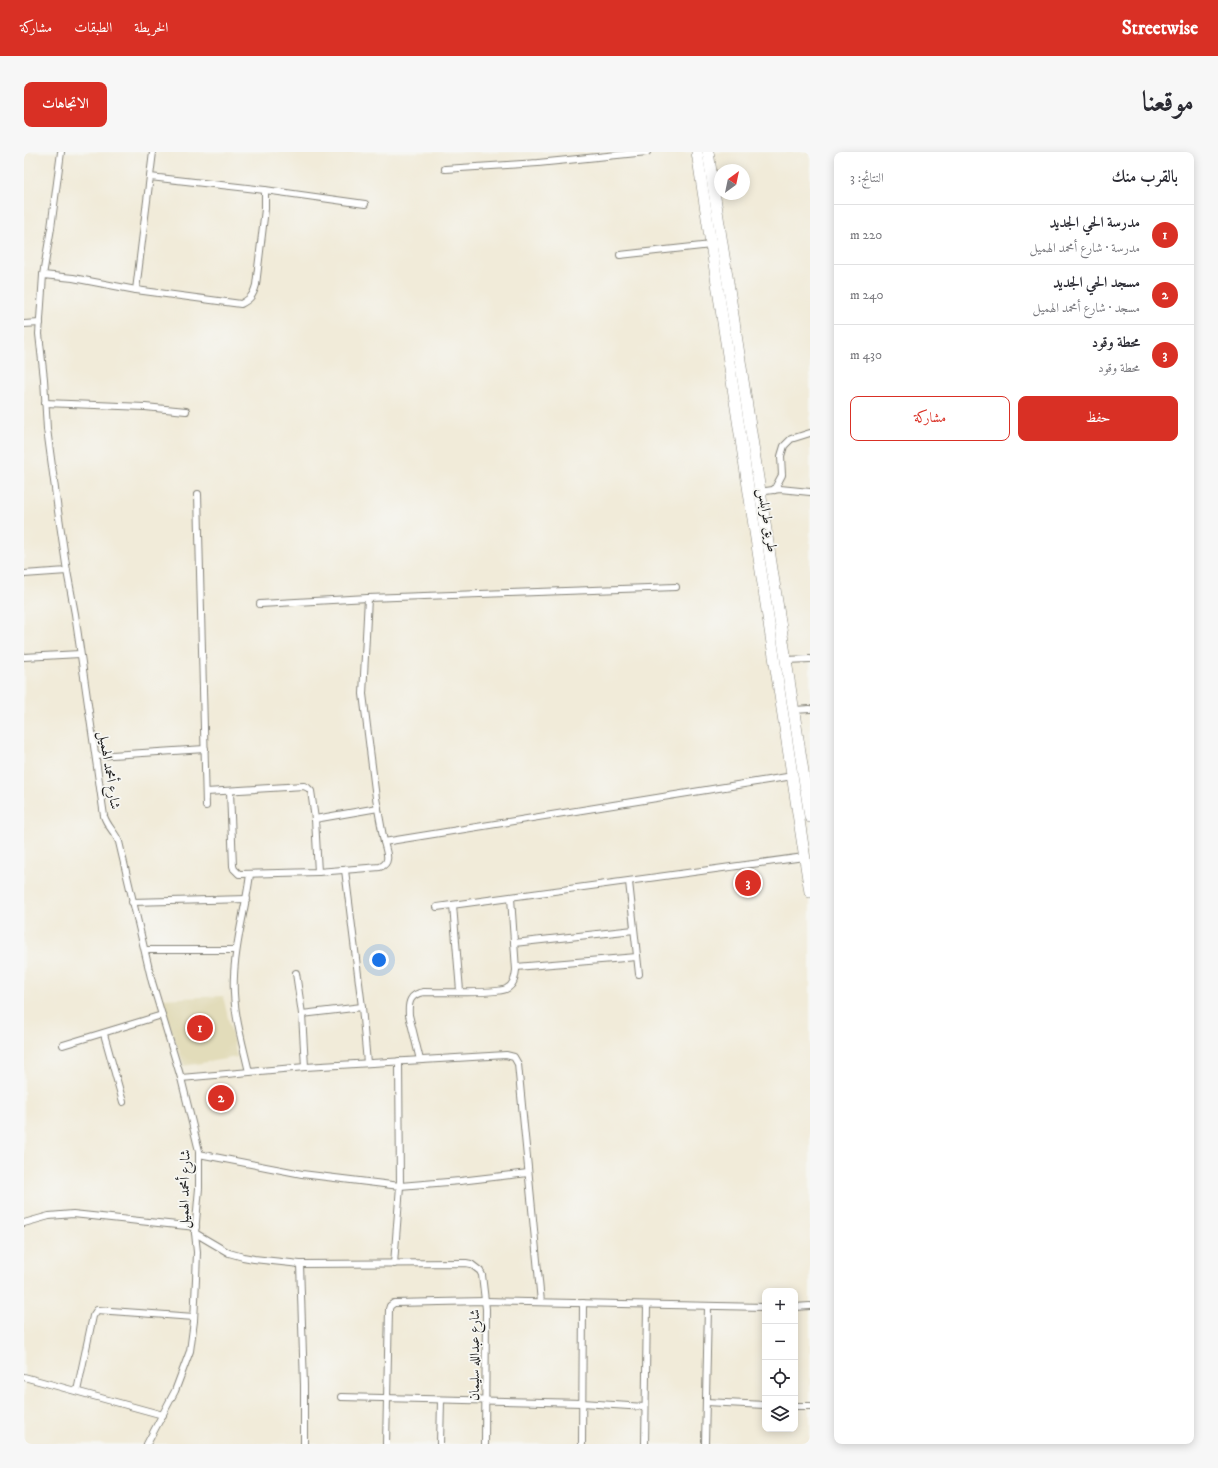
<!DOCTYPE html>
<html lang="ar">
<head>
<meta charset="utf-8">
<style>
	body { margin:0; font-family:"IM FELL DW Pica",Amiri,serif; background:#f7f7f7; color:#2b2b33; direction:rtl }
	.controls { position:absolute; right:12px; bottom:12px; display:grid; overflow:hidden; border-radius:8px; box-shadow:0 2px 10px #0003 }
	.controls button { width:36px; height:36px; display:grid; place-items:center; padding:0; border:0; border-bottom:1px solid #e1e1e2; background:#fff; color:#2b2b33; font:20px sans-serif }
	.compass { position:absolute; left:690px; top:12px; width:36px; height:36px; border-radius:50%; background:#fff; box-shadow:0 2px 10px #0003; rotate:33deg }
	.you { position:absolute; left:355px; top:808px; width:14px; height:14px; margin:-10px; border:3px solid #fff; border-radius:50%; background:#1a73e8; box-shadow:0 0 0 6px #1a73e833 }
	.badge { display:grid; place-items:center; width:26px; height:26px; border-radius:50%; background:#d93025; color:#fff; font-size:13px; font-weight:700 }
	.pin { position:absolute; translate:-50% -50%; border:2px solid #fff; box-shadow:0 1px 4px #0006 }
	.list { margin:0; padding:0; list-style:none }
	h2 { display:flex; justify-content:space-between; align-items:center; height:52px; margin:0; padding:0 16px; font-size:17px }
	h2 small { font-size:13px; font-weight:400; color:#7c7c81 }
	.list li { display:grid; grid-template-columns:26px 1fr auto; gap:12px; align-items:center; box-sizing:border-box; height:60px; padding:0 16px; border-top:1px solid #e1e1e2 }
	.list b { display:block; font-size:15px; white-space:nowrap }
	.list p { margin:0; font-size:13px; white-space:nowrap; color:#7c7c81 }
	.list em { font-size:13px; font-style:normal; color:#7c7c81 }
	.actions { display:flex; gap:8px; padding:12px 16px }
	.actions a { flex:1; padding:9px 0; border:1px solid #d93025; border-radius:8px; text-align:center; font-size:14px; color:#d93025 }
	.actions .main { background:#d93025; color:#fff }
	.icon { flex:none; width:22px; height:22px; fill:none; stroke:currentColor; stroke-width:2; stroke-linecap:round; stroke-linejoin:round }
	.map { position:relative; flex:none; width:786px; height:1292px; overflow:hidden; direction:ltr; border-radius:8px }
	header { display:flex; align-items:center; gap:24px; box-sizing:border-box; height:56px; padding:0 20px; background:#d93025; color:#fff }
	header strong { font-size:19px }
	nav { display:flex; gap:22px; margin-inline-start:auto; font-size:14px }
	.intro { display:flex; align-items:center; justify-content:space-between; box-sizing:border-box; height:96px; padding:0 24px }
	h1 { margin:0; font-size:28px }
	.button { padding:10px 18px; border-radius:8px; background:#d93025; color:#fff; font-size:14px; font-weight:700 }
	main { display:flex; gap:24px; padding:0 24px }
	aside { flex:1; background:#fff; border-radius:8px; box-shadow:0 2px 10px #0003 }
	.map>svg:first-child { display:block }
	.built { fill:#e2dcba }
	.lines { fill:none; stroke-linecap:round; stroke-linejoin:round }
	.street-casing { stroke:#86847a; stroke-width:8 }
	.highway-casing { stroke:#86847a; stroke-width:12 }
	.street { stroke:#fff; stroke-width:6 }
	.highway { stroke:#fff; stroke-width:11 }
	.labels { text-anchor:middle; stroke-width:3.5; stroke-linejoin:round; paint-order:stroke }
	.street-label { font-size:14px; fill:#1c1c1c; stroke:#f6f6f2 }
</style>
</head>
<body>
<header>
<strong>Streetwise</strong>
<nav><a>الخريطة</a><a>الطبقات</a><a>مشاركة</a></nav>
</header>
<div class="intro"><h1>موقعنا</h1><a class="button">الاتجاهات</a></div>
<main>
<aside>
<h2>بالقرب منك<small>النتائج: 3</small></h2>
<ul class="list">
<li><span class="badge">1</span><div><b>مدرسة الحي الجديد</b><p>مدرسة · شارع أمحمد الهميل</p></div><em>220 m</em></li>
<li><span class="badge">2</span><div><b>مسجد الحي الجديد</b><p>مسجد · شارع أمحمد الهميل</p></div><em>240 m</em></li>
<li><span class="badge">3</span><div><b>محطة وقود</b><p>محطة وقود</p></div><em>430 m</em></li>
</ul>
<div class="actions"><a class="main">حفظ</a><a>مشاركة</a></div>
</aside>
<div class="map">
<svg width="786" height="1292" viewBox="0 0 786 1292">
	<rect width="100%" height="100%" fill="#f6f6f2"/>
	<filter id="ink" filterUnits="userSpaceOnUse"><feTurbulence type="fractalNoise" baseFrequency=".025" numOctaves="2"/><feDisplacementMap in="SourceGraphic" scale="8" xChannelSelector="R" yChannelSelector="G"/><feConvolveMatrix kernelMatrix="1 2 1 2 8 2 1 2 1" color-interpolation-filters="sRGB"/></filter>
	<filter id="wash" filterUnits="userSpaceOnUse"><feTurbulence type="fractalNoise" baseFrequency=".012" numOctaves="4" result="noise"/><feDisplacementMap in="SourceGraphic" scale="16" xChannelSelector="R" yChannelSelector="G"/><feGaussianBlur stdDeviation="0.9" result="paint"/><feColorMatrix in="noise" values="0 0 0 0 0 0 0 0 0 0 0 0 0 0 0 0 0 1.4 0 .05"/><feComposite in="paint" operator="in"/></filter>
	<g filter="url(#wash)">
		<rect width="100%" height="100%" fill="#f1ebd9"/>
		<path class="built" d="M199,844L213,905L160,914L137,847Z"/>
	</g>
	<g filter="url(#ink)">
		<g class="lines">
			<g class="street-casing">
				<g id="street">
					<path d="M37,0L27,76L19,123L15,182L20,227L23,277L34,359L43,419L51,462L80,664C83,674 91,680 95,690L128,830L157,926L175,999V1036L171,1081L173,1100L172,1127L170,1169L166,1199L151,1239L123,1292"/>
					<path d="M421,17L514,11L623,0"/>
					<path d="M241,38L341,52"/>
					<path d="M596,103L687,93"/>
					<path d="M19,123L49,126L112,138L217,152C226,147 229,144 232,133L241,57V38L126,25"/>
					<path d="M112,138L129,0"/>
					<path d="M0,172L16,171"/>
					<path d="M21,251L121,255L162,259"/>
					<path d="M750,338L758,323L757,304L760,294L767,287L786,281"/>
					<path d="M735,340L756,337L786,340"/>
					<path d="M174,342L182,654"/>
					<path d="M0,422L43,419"/>
					<path d="M652,435L344,446L339,542L352,646L360,690L769,624"/>
					<path d="M236,452L344,446"/>
					<path d="M0,505L56,502"/>
					<path d="M762,508L786,507"/>
					<path d="M770,558L786,557"/>
					<path d="M72,604L181,597"/>
					<path d="M206,639L209,714L210,717L215,722L294,720L356,715C368,711 362,699 360,690"/>
					<path d="M182,640L280,634L284,636L287,639L291,667L294,720"/>
					<path d="M291,667L354,656"/>
					<path d="M321,718L338,855L343,911"/>
					<path d="M605,730L615,822"/>
					<path d="M108,750L223,747"/>
					<path d="M429,753L436,839"/>
					<path d="M413,755L780,705"/>
					<path d="M490,791L610,778"/>
					<path d="M121,798H212"/>
					<path d="M492,815L613,805"/>
					<path d="M272,821L278,862L281,915"/>
					<path d="M278,862L338,855"/>
					<path d="M80,882L99,950"/>
					<path d="M39,893L138,863"/>
					<path d="M396,908L385,863C384,850 386,842 400,840C415,840 472,842 482,837C490,833 491,826 492,818L487,746"/>
					<path d="M225,920C218,889 208,857 210,824C211,790 222,756 226,722"/>
					<path d="M157,926L281,915L482,903L490,905L494,912L517,1150"/>
					<path d="M175,1002L278,1022L376,1034L436,1029L504,1021"/>
					<path d="M0,1071L25,1064L49,1062L172,1075"/>
					<path d="M171,1081L205,1101L219,1105L230,1107L276,1112L442,1111L447,1112L456,1119L458,1123L462,1157L461,1292"/>
					<path d="M276,1112L280,1233V1292"/>
					<path d="M370,1112L376,1034L375,909"/>
					<path d="M771,1155L786,1154"/>
					<path d="M0,1225L139,1263"/>
					<path d="M53,1239L69,1164L73,1158L170,1165"/>
					<path d="M317,1245L558,1251L621,1255"/>
					<path d="M682,1250L741,1253"/>
					<path d="M771,1254H786"/>
					<path d="M362,1292L365,1157L366,1154L370,1151L461,1149L741,1155"/>
					<path d="M416,1292L417,1248"/>
					<path d="M558,1292L559,1151"/>
					<path d="M621,1292L623,1153"/>
					<path d="M681,1292L684,1155"/>
				</g>
			</g>
			<g class="highway-casing">
				<g id="highway">
					<path d="M673,0L786,740"/>
					<path d="M684,0L786,665"/>
				</g>
			</g>
			<use href="#street" class="street"/>
			<use href="#highway" class="highway"/>
		</g>
	</g>
	<g class="labels">
		<g class="street-label">
			<text transform="translate(744 368) rotate(81)" y="5">طريق طرابلس</text>
			<text transform="translate(86 618) rotate(81)" y="5">شارع أمحمد الهميل</text>
			<text transform="translate(160 1037) rotate(-89)" y="5">شارع أمحمد الهميل</text>
			<text transform="translate(450 1203) rotate(-90)" y="5">شارع عبدالله سليمان</text>
		</g>
	</g>
</svg>
<div class="controls">
<button>+</button>
<button>−</button>
<button><svg class="icon" aria-label="locate" viewBox="0 0 24 24"><circle cx="12" cy="12" r="6"/><path d="M12 2v4M12 18v4M2 12h4M18 12h4"/></svg></button>
<button><svg class="icon" aria-label="layers" viewBox="0 0 24 24"><path d="M12 4l9 5-9 5-9-5zM3 14l9 5 9-5"/></svg></button>
</div>
<svg class="compass" viewBox="-18 -18 36 36"><path d="M0-13l5 13h-10z" fill="#e53935"/><path d="M0 13l5-13h-10z" fill="#7c7c81"/></svg>
<div class="you"></div>
<div class="pin badge" style="left:176px;top:876px">1</div>
<div class="pin badge" style="left:197px;top:946px">2</div>
<div class="pin badge" style="left:724px;top:731px">3</div>
</div>
</main>
</body>
</html>
